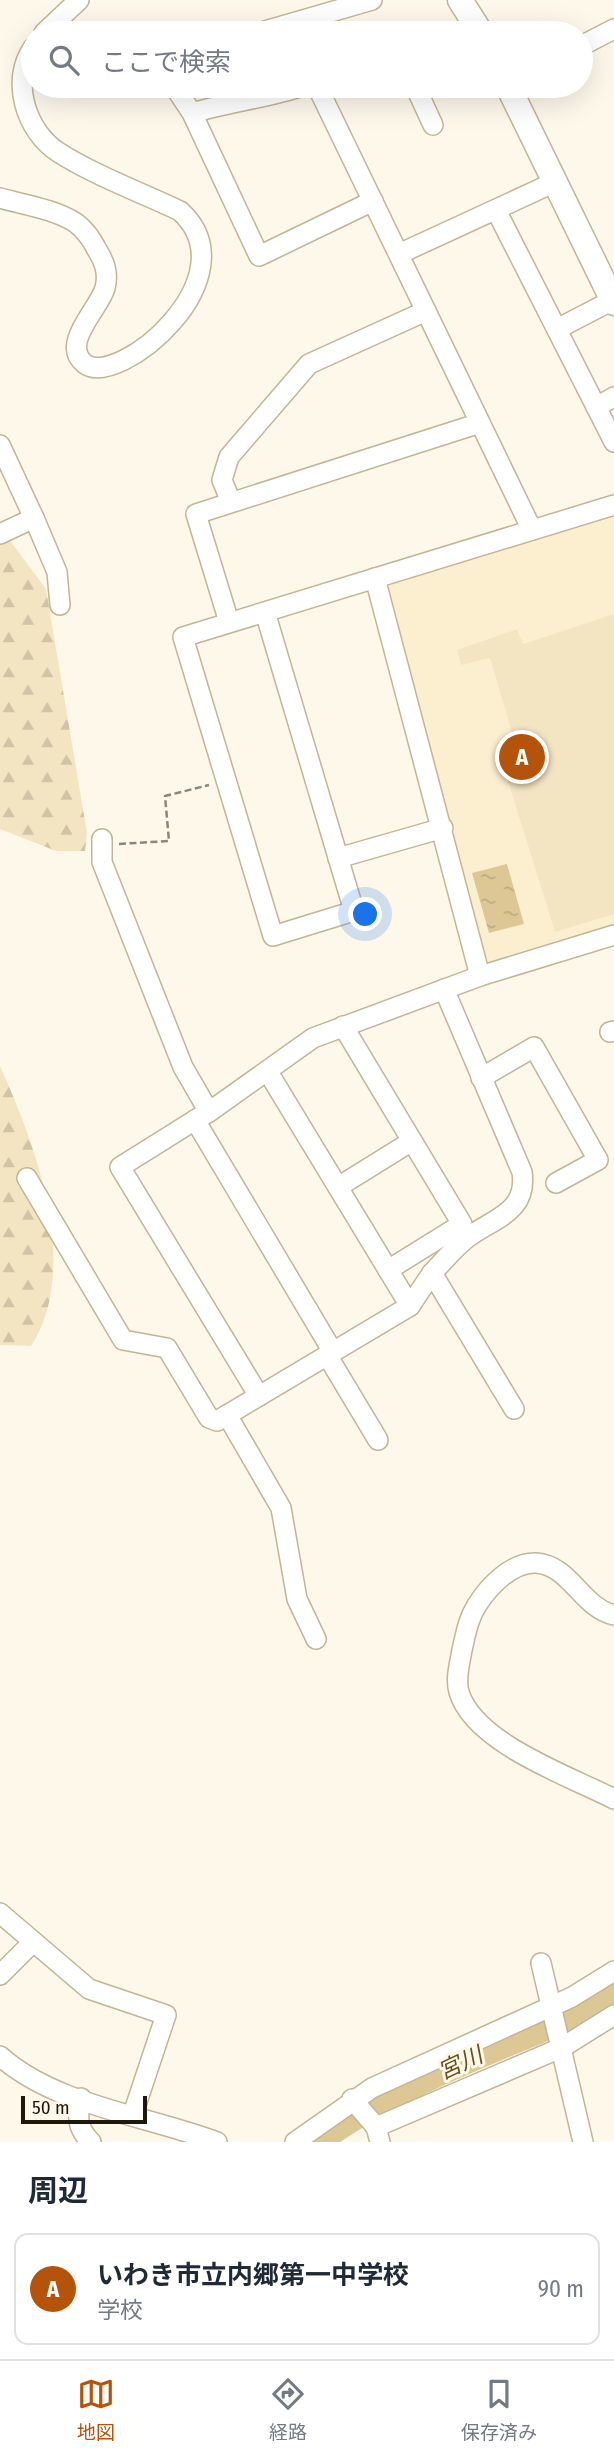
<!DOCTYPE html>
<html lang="ja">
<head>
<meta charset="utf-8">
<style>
	body { margin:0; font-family:"Fira Sans Condensed","Noto Sans JP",sans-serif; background:#f2f2f3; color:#1f2937 }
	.scale { position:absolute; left:21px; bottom:18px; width:126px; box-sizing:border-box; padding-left:7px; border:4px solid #1d180c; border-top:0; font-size:19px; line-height:24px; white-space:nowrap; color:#1d180c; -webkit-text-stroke:5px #fef8eb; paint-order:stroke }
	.you { position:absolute; left:366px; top:915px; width:24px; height:24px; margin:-18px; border:5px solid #fff; border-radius:50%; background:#1a73e8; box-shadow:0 0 0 10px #1a73e833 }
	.badge { display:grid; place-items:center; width:46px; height:46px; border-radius:50%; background:#b45309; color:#fff; font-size:23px; font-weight:700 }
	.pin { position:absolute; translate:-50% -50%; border:4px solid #fff; box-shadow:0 2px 7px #0006 }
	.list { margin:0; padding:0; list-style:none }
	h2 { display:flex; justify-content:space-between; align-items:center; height:91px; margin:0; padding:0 28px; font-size:30px }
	h2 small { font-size:23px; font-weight:400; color:#747a83 }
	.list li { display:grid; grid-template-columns:46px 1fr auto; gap:21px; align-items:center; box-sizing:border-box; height:112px; margin:0 14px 14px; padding:0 14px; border:2px solid #e0e1e3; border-radius:14px }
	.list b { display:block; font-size:26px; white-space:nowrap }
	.list p { margin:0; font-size:23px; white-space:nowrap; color:#747a83 }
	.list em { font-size:23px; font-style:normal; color:#747a83 }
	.icon { flex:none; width:38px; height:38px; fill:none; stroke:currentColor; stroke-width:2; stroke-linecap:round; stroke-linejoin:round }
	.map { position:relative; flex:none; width:614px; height:2142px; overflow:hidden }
	.search { position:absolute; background:#fff; box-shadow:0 7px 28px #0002; left:21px; right:21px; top:21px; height:77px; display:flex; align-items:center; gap:18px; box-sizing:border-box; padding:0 24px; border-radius:38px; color:#747a83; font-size:26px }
	.sheet { height:217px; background:#fff }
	nav { display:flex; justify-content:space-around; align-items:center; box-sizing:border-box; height:98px; border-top:2px solid #e0e1e3; background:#fff; font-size:19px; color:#747a83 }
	nav a { display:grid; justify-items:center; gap:4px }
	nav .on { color:#b45309 }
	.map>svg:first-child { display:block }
	.built { fill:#fcefd0 }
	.forest { fill:url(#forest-firs) }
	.garden { fill:#f4e5c2 }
	.water { fill:url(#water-ripples) }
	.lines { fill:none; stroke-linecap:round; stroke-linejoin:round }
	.river { stroke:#ddc895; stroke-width:30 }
	.minor-casing { stroke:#c2b596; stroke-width:22 }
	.tertiary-casing { stroke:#c2b596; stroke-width:27 }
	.path { stroke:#8b8679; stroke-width:2.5; stroke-dasharray:7 3.5; stroke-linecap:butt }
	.minor { stroke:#fff; stroke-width:19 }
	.tertiary { stroke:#fff; stroke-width:24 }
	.labels { text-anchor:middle; stroke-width:6; stroke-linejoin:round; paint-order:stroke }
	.water-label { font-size:23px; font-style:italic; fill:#675116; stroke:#fef8eb }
</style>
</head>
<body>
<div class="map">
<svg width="614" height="2142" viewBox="0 0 614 2142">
	<defs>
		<pattern id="forest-firs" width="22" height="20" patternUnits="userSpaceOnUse" patternTransform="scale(1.75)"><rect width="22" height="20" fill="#f4e5c2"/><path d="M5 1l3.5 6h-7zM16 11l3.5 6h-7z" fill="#d1c4a6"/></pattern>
		<pattern id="water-ripples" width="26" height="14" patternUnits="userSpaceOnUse" patternTransform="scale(1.75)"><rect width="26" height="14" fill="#ddc895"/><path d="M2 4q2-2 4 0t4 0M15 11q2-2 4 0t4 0" fill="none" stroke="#bdab7f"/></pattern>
	</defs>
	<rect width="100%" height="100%" fill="#fef8eb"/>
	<path class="built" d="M614,514V924L484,963L387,590L397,578Z"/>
	<g class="forest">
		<path d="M0,527L46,589L87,833L85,851H56L0,829Z"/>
		<path d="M0,1066C35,1144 82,1267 31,1346L0,1345Z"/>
	</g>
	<path class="garden" d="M614,614V914L555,932L507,778L524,773L490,658L461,665L457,650L517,629L523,644Z"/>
	<path class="water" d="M507,864L524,924L489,933L472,873Z"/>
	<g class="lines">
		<path class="river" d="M314,2142C404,2076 513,2042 614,1997"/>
		<g class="minor-casing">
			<g id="minor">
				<path d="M44,33L79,0"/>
				<path d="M258,33L372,0"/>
				<path d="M581,46L614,29"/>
				<path d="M174,86L192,113L259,256L373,201"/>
				<path d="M317,86L532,530"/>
				<path d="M415,86L433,125"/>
				<path d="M192,113C229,102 267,98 303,86"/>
				<path d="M0,198C25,205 54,209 76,223C85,230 91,238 96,248C104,261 109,272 105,288C100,308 59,344 85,364C118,389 253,277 180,211C142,193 92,174 58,152C26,131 10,81 33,48"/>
				<path d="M496,210L614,442"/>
				<path d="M399,254L555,182"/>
				<path d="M557,329L613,300"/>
				<path d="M596,407L614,397"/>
				<path d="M0,445L34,518"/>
				<path d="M231,502L222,480L229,457L309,364L426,311"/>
				<path d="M0,534L34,518L57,572L60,605"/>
				<path d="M375,578L480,976"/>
				<path d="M265,612L354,911L273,936L183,637L614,505"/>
				<path d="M229,622L196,514L480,423"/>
				<path d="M102,839V862L183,1067L209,1112L195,1120L333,1352"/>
				<path d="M338,858L443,828"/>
				<path d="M444,989L522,1172C528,1212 494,1218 467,1238C454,1248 443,1262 432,1273L514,1409"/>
				<path d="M343,1026L462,1224L388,1270"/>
				<path d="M610,1032L614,1031"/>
				<path d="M268,1072L410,1306"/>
				<path d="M481,1078L534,1047L598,1160L556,1183"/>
				<path d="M209,1112L313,1038L480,976L614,935"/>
				<path d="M195,1120L120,1167L259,1396"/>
				<path d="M27,1178L123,1340L167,1348L209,1418L217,1421L410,1306L432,1273"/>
				<path d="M338,1187L412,1141"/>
				<path d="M327,1355L378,1440"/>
				<path d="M227,1415L281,1508L297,1599L316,1639"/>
				<path d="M614,1615C582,1608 570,1565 536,1563C512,1562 489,1586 477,1605C468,1619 466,1633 462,1650C460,1663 455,1678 459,1692C474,1743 569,1776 614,1799"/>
				<path d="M0,1913L89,1989L166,2015L133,2114"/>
				<path d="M541,1963L583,2142"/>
				<path d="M0,1975L33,1942"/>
				<path d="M0,2056C54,2105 148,2116 217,2142"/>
				<path d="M81,2098C77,2118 77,2128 91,2142"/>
				<path d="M352,2099L376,2127L380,2142"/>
				<path d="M376,2127L563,2047L614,2015"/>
				<path d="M295,2142L372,2088L572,1997L614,1971"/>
			</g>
		</g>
		<g class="tertiary-casing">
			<g id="tertiary">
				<path d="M460,0L481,33"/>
				<path d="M508,86L614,303"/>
			</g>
		</g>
		<path class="path" d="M119,844L169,841L165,796L209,785"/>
		<use href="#minor" class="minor"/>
		<use href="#tertiary" class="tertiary"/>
	</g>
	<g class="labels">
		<g class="water-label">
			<text transform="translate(460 2063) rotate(-25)" y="8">宮川</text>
		</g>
	</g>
</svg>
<div class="scale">50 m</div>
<div class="you"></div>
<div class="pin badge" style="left:522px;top:757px">A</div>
<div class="search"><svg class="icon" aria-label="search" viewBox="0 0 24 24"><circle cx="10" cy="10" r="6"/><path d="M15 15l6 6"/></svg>ここで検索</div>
</div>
<section class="sheet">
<h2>周辺<small></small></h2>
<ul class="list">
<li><span class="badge">A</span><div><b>いわき市立内郷第一中学校</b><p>学校</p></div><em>90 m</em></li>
</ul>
</section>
<nav>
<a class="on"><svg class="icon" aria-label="map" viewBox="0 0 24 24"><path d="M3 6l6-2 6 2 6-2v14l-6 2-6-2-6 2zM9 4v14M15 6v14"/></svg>地図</a>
<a><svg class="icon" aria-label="directions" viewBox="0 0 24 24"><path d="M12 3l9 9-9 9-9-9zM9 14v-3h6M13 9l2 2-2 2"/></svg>経路</a>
<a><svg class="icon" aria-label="saved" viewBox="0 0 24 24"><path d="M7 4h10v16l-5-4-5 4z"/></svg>保存済み</a>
</nav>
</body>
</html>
